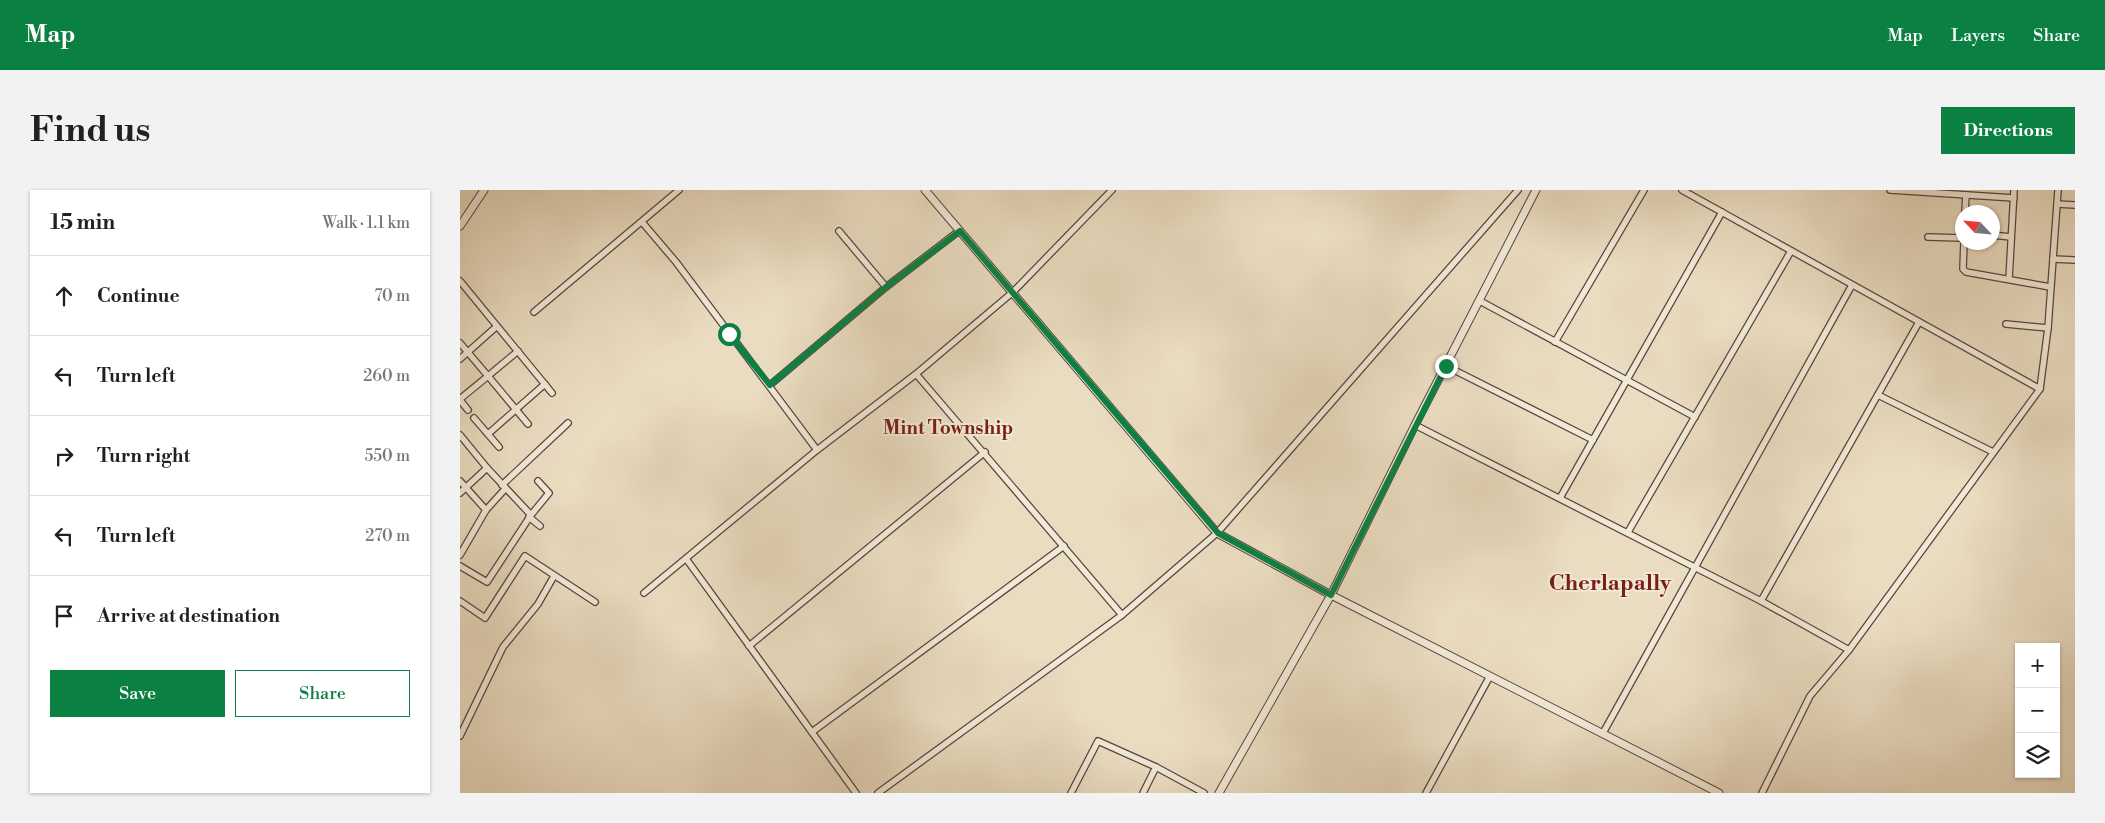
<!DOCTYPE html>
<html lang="en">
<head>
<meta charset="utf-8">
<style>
	body { margin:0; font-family:"Libre Bodoni",serif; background:#f2f2f2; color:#202124 }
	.controls { position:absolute; right:15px; bottom:15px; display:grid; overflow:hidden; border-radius:0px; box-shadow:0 1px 4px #0004 }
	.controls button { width:45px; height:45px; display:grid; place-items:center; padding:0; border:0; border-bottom:1px solid #e0e0e0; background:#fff; color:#202124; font:25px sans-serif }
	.compass { position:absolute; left:1495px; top:15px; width:45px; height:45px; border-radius:50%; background:#fff; box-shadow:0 1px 4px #0004; rotate:296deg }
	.stop { position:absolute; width:15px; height:15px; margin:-11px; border:4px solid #0b8043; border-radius:50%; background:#fff }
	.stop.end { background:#0b8043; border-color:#fff; box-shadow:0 1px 5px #0008 }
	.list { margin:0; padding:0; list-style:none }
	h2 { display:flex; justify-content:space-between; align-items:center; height:65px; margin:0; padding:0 20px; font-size:21px }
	h2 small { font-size:16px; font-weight:400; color:#757577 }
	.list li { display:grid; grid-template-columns:32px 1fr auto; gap:15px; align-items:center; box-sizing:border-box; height:80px; padding:0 20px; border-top:1px solid #e0e0e0 }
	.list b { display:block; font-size:19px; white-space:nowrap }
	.list em { font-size:16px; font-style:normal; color:#757577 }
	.actions { display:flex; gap:10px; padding:15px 20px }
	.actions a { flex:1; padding:11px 0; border:1px solid #0b8043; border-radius:0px; text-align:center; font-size:18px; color:#0b8043 }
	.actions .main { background:#0b8043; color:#fff }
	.icon { flex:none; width:28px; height:28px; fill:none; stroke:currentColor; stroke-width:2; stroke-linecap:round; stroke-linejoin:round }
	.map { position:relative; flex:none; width:1615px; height:603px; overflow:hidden; border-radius:0px }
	header { display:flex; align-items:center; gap:30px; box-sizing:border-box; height:70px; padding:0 25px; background:#0b8043; color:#fff }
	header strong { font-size:24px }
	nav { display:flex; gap:28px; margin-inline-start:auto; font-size:18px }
	.intro { display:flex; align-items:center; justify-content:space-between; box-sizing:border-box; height:120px; padding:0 30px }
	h1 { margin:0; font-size:35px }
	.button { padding:12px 22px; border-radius:0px; background:#0b8043; color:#fff; font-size:18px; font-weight:700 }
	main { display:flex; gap:30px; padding:0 30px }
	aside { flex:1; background:#fff; border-radius:0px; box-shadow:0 1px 4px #0004 }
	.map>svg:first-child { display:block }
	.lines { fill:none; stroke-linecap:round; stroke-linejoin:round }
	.minor-casing { stroke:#55473b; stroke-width:8 }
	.tertiary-casing { stroke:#55473b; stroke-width:9 }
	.minor { stroke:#f1e8d7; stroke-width:5.5 }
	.tertiary { stroke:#f1e8d7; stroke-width:7 }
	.route { stroke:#0b8043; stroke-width:6 }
	.labels { text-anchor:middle; stroke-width:4; stroke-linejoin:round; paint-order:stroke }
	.neighbourhood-label { font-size:19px; font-weight:bold; fill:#7a1f14; stroke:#f1e8d7 }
	.district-label { font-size:22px; font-weight:bold; fill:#7a1f14; stroke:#f1e8d7 }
</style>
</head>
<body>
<header>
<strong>Map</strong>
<nav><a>Map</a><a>Layers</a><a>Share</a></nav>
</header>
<div class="intro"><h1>Find us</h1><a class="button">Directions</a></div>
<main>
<aside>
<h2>15 min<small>Walk · 1.1 km</small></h2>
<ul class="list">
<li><svg class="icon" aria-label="ahead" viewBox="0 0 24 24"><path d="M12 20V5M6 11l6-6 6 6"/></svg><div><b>Continue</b></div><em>70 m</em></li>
<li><svg class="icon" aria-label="left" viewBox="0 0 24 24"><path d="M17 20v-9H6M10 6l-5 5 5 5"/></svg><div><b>Turn left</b></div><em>260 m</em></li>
<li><svg class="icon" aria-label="right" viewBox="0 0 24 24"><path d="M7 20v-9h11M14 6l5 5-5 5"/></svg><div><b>Turn right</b></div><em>550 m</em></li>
<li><svg class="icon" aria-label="left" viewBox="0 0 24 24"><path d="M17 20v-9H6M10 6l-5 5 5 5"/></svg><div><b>Turn left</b></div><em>270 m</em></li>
<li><svg class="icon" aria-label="arrive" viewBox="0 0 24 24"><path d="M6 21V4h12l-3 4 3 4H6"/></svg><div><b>Arrive at destination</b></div></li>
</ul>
<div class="actions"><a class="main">Save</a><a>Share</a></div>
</aside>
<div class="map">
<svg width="1615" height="603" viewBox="0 0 1615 603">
	<rect width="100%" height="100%" fill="#eadcc1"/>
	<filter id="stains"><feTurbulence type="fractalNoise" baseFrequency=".004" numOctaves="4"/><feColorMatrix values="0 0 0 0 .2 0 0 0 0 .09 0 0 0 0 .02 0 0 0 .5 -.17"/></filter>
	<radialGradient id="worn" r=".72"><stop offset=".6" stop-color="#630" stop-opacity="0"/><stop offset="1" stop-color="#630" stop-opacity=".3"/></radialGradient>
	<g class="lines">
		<g class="minor-casing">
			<g id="minor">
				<path d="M1222,0L1580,199"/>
				<path d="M1430,0L1554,8"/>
				<path d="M1597,14L1615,15"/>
				<path d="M1505,22L1506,5"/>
				<path d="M182,32L216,72L357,260"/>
				<path d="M379,41L426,97"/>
				<path d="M1532,45L1551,47"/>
				<path d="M1468,47L1502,48"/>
				<path d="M1504,52L1503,79L1506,82L1590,97"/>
				<path d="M1593,69L1615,70"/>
				<path d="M1549,89L1554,0"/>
				<path d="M0,91L92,203"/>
				<path d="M1020,111L1235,227"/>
				<path d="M74,122L219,0"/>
				<path d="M1546,134L1588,138"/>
				<path d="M1095,152L1184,0"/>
				<path d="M0,153L28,186L58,161"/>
				<path d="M0,169L36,137"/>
				<path d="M986,176L1133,250"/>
				<path d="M456,184L662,425"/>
				<path d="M310,195L426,97L499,41"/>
				<path d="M1418,205L1533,262"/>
				<path d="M0,209L28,186L68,234"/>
				<path d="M0,210L8,220"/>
				<path d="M14,228L39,257"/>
				<path d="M955,235L1301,411L1389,460"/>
				<path d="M28,244L85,194"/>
				<path d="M0,245L27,278"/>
				<path d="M0,291L26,320"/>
				<path d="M42,295L108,233"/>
				<path d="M0,303L27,278L71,325L27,392L0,376"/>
				<path d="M1100,308L1262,22"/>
				<path d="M71,325L89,303L78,291"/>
				<path d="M69,327L80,336"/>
				<path d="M1168,342L1331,61"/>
				<path d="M0,365L26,320L45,299"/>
				<path d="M227,370L396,603"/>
				<path d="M184,403L357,260L456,184L553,102L652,0"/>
				<path d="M0,411L25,428L65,366L135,412"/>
				<path d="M1301,411L1459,132"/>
				<path d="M289,456L525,262"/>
				<path d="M352,542L604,356"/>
				<path d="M1143,543L1392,95"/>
				<path d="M0,546L43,457L78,414L94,386"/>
				<path d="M418,603L662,425L757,343L1058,0"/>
				<path d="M611,603L638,551L696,577L744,603"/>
				<path d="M683,603L696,577"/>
				<path d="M966,603L1030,486"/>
				<path d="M1302,603L1350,506L1389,460L1580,199L1588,138L1598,0"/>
			</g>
		</g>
		<g class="tertiary-casing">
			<g id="tertiary">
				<path d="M465,0L757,343L871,405L1259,603"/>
				<path d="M0,36L24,0"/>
				<path d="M759,603L871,405L955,235L1076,0"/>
			</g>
		</g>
		<use href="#minor" class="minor"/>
		<use href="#tertiary" class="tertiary"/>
	</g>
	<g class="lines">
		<path class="route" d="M269,144L310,195L426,97L500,41L758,343L871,405L986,176"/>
	</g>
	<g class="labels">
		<g class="neighbourhood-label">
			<text x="488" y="244">Mint Township</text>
		</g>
		<g class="district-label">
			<text x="1150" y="400">Cherlapally</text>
		</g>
	</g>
	<rect width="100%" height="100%" filter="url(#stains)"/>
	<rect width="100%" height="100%" fill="url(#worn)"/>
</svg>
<div class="controls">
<button>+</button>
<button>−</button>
<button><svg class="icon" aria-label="layers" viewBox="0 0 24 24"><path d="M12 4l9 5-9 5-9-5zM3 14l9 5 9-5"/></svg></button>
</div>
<svg class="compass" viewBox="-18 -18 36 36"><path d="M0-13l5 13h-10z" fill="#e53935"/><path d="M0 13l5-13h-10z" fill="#757577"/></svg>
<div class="stop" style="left:269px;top:144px"></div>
<div class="stop end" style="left:986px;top:176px"></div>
</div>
</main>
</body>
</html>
